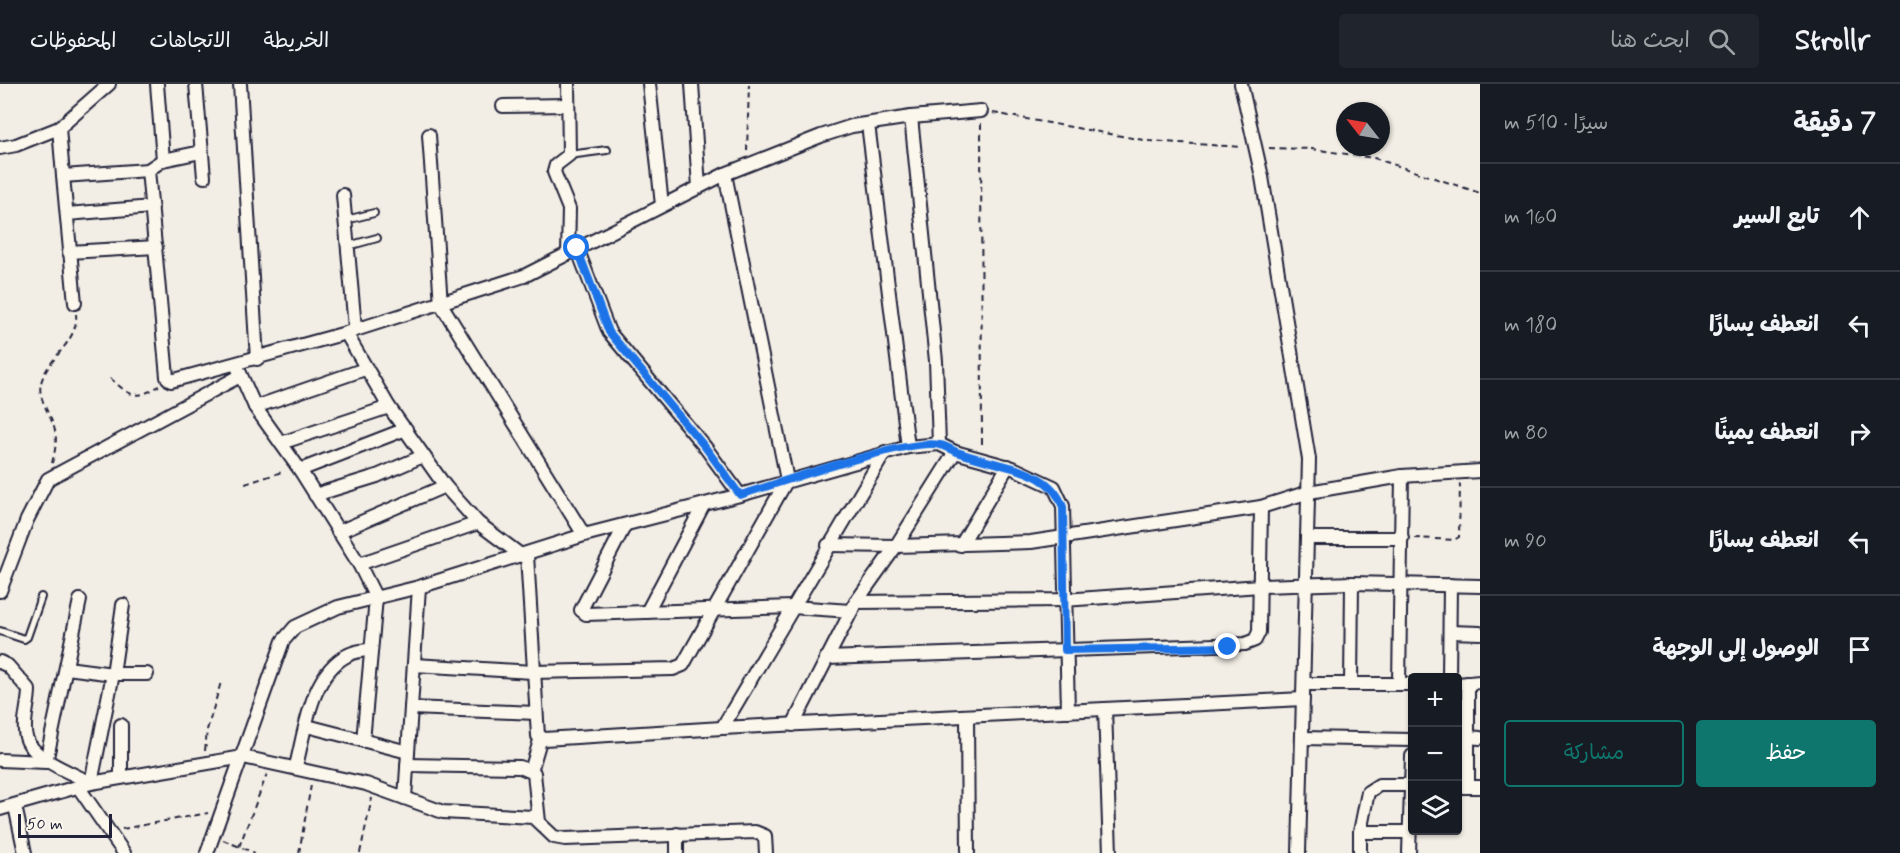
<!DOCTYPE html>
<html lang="ar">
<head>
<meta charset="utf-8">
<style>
	body { margin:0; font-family:Mynerve,"Playpen Sans Arabic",sans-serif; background:#20242c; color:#f1f3f6; direction:rtl }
	.controls { position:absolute; right:18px; bottom:18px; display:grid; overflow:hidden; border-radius:6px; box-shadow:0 2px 4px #0004 }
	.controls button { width:54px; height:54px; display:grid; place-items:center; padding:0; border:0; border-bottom:2px solid #363941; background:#171b24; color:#f1f3f6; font:30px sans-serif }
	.compass { position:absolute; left:1336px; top:18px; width:54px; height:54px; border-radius:50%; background:#171b24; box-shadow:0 2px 4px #0004; rotate:301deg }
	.scale { position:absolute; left:18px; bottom:15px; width:94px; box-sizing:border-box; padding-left:6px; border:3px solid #22223b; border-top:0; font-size:16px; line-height:21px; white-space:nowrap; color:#22223b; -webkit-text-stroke:4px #fbf7ec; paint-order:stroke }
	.stop { position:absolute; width:18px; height:18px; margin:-14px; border:4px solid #1a73e8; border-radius:50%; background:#fff }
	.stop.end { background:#1a73e8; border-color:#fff; box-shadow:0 2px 6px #0008 }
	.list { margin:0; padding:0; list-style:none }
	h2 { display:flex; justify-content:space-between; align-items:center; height:78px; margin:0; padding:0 24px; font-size:26px }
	h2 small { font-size:20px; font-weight:400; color:#9ea1a6 }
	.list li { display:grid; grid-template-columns:39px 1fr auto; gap:18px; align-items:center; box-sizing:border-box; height:108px; padding:0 24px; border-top:2px solid #363941 }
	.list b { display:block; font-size:22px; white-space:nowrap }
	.list em { font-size:20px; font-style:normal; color:#9ea1a6 }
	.actions { display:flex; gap:12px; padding:18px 24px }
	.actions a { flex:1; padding:14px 0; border:2px solid #0f766e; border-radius:6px; text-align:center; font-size:21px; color:#0f766e }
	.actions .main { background:#0f766e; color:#fff }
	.icon { flex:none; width:33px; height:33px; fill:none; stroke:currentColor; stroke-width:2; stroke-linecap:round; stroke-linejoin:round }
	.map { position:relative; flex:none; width:1480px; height:769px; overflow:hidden; direction:ltr }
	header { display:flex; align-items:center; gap:36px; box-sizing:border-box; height:84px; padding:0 30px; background:#171b24; border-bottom:2px solid #363941 }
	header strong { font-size:28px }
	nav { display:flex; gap:33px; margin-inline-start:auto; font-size:21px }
	.search { width:420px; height:54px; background:#20242c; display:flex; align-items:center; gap:15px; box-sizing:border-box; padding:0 21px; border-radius:6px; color:#9ea1a6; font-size:22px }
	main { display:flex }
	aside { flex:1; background:#171b24 }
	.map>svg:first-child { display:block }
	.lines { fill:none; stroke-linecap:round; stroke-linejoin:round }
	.lane-casing { stroke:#22223b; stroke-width:10 }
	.street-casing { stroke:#22223b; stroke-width:16 }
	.path { stroke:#22223b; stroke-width:2; stroke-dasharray:6 4.5; stroke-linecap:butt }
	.lane { stroke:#fbf7ec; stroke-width:6 }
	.street { stroke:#fbf7ec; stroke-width:12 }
	.route { stroke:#1a73e8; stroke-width:8 }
</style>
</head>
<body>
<header>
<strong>Strollr</strong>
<div class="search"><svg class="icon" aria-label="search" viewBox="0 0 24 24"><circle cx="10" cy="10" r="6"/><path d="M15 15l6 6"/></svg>ابحث هنا</div>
<nav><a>الخريطة</a><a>الاتجاهات</a><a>المحفوظات</a></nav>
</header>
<main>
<aside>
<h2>7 دقيقة<small>سيرًا · 510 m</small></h2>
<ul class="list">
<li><svg class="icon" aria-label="ahead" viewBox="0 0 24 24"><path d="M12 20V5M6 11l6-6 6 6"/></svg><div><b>تابع السير</b></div><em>160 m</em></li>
<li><svg class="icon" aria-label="left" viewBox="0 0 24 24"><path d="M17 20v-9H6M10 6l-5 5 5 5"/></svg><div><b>انعطف يسارًا</b></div><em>180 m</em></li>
<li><svg class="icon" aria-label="right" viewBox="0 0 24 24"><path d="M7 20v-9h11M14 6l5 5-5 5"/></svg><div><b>انعطف يمينًا</b></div><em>80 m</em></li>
<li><svg class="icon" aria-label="left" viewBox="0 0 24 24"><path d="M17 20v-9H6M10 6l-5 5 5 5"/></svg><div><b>انعطف يسارًا</b></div><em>90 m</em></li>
<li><svg class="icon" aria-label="arrive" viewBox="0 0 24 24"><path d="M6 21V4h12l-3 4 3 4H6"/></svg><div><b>الوصول إلى الوجهة</b></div></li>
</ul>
<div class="actions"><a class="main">حفظ</a><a>مشاركة</a></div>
</aside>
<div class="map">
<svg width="1480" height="769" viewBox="0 0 1480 769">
	<rect width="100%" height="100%" fill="#f2eee5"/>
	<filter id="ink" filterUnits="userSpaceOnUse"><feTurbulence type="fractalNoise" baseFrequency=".0167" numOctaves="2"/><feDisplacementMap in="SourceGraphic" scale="12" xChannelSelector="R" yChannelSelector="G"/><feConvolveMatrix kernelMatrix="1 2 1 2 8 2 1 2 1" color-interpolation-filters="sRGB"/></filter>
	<g filter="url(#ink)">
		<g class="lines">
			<g class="lane-casing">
				<g id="lane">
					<path d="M569,71L607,66"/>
					<path d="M346,136L374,129"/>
					<path d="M348,162L377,154"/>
					<path d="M0,547L24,555L27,553L41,513"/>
				</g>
			</g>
			<g class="street-casing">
				<g id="street">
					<path d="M157,0L163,76"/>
					<path d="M196,0L204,93"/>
					<path d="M240,0L257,275"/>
					<path d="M649,0L662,121"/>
					<path d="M692,0L699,103"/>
					<path d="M1241,0L1262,93L1309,375L1299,769"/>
					<path d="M503,22L568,21"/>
					<path d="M911,33L936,277L939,360"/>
					<path d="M868,40L908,363"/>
					<path d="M59,44L63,92L148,86L163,76L201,68"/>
					<path d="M429,51L441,220L584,451"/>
					<path d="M0,64L16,61L59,44L109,0"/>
					<path d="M148,86L167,293L171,297L346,249L524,192L725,90L821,52L852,42L911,33L981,27"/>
					<path d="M63,92L75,219"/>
					<path d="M343,111L355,244"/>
					<path d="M67,130L152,123"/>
					<path d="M577,164L609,248L705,363L740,411"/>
					<path d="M69,168L156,163"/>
					<path d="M568,170L569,125L554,88L556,81L569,71L568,0"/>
					<path d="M346,249L389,323L445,402L478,439L522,472"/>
					<path d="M236,280L255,323L300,386L359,480L376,514L363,657"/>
					<path d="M255,323L365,285"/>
					<path d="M281,359L389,323"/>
					<path d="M885,368L722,644L1303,615"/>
					<path d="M300,386L406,345"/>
					<path d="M315,411L377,392L423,372"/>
					<path d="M625,441L581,526L586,530L792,523L851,527"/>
					<path d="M338,448L445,402"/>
					<path d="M1307,454H1402"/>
					<path d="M828,461L896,462L1031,458L1261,423L1309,408L1402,392L1480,387"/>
					<path d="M961,461L1008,382"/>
					<path d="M527,471L538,652L544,655L722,644"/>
					<path d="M359,480L478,439"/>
					<path d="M0,507L27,436L48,395L240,292"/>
					<path d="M856,518L1064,516L1260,502L1352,499L1480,502"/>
					<path d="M647,528L704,420"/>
					<path d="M1450,548L1480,549"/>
					<path d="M826,574L1245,560L1255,556L1259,548L1261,423"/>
					<path d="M0,578L8,582L29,606C29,620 22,640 26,653C32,675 72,689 91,699L113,590L123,521"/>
					<path d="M414,581L533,588L673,585L683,581L787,396L725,90"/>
					<path d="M67,584L113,590H147"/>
					<path d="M1449,594L1450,501"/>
					<path d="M1468,599V703"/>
					<path d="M1304,600H1412"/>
					<path d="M1351,600L1352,499"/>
					<path d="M1399,600L1402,392"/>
					<path d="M1458,600L1480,598"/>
					<path d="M411,624L536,629"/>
					<path d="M1105,625L1110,769"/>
					<path d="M967,632L968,769"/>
					<path d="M793,641L856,518L896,462L955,368"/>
					<path d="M307,642L408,668"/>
					<path d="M1468,653L1480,654"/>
					<path d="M1302,654L1412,656"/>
					<path d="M0,676L46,678L80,516"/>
					<path d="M407,681L520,683L534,689L539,738"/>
					<path d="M296,682C305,647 311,589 348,571C354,567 364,567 371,565"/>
					<path d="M531,687L541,653"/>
					<path d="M121,693V641"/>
					<path d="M1458,703H1480"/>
					<path d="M79,704L124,769"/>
					<path d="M405,714L419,503"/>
					<path d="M15,722L25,769"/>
					<path d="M0,725L91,699L243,673L366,700L443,728L533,733L554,753L565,755L755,748L765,752L766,769"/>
					<path d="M1360,748H1409"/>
					<path d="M207,769L283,557L295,543L338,523L419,503L584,451L740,411L908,363L939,360L955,368L1013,384L1054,403L1063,422L1068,627"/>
					<path d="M677,769V750"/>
					<path d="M1360,769V748L1368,708L1379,701H1412"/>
					<path d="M1409,769L1412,672"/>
				</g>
			</g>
			<g class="path">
				<path d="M993,29L1149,57L1242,63"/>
				<path d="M981,39L982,363"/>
				<path d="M1269,64L1312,65L1374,74L1480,109"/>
				<path d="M747,67L749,0"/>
				<path d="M110,294C131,312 134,317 159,302"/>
				<path d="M52,379C55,367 58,355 54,343C50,330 37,313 41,299C47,274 79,258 76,230"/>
				<path d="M245,400L285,387"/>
				<path d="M1414,454L1454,456L1459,453L1460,400"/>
				<path d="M205,667L207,646L221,598"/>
				<path d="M122,745L208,729"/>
				<path d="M223,756L255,769"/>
				<path d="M239,763L267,690"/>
				<path d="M299,769L311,701"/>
				<path d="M360,769L372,714"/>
			</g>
			<use href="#lane" class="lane"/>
			<use href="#street" class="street"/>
		</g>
	</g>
	<g class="lines" filter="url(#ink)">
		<path class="route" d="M577,164L609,248L705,363L740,411C777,400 909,353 940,361C946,362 952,366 957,368C972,373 987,377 1002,381C1027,387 1054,396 1063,423L1065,566L1228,563"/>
	</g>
</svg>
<div class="controls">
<button>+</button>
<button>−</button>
<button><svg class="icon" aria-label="layers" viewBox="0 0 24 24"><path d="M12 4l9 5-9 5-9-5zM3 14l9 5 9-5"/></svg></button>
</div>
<svg class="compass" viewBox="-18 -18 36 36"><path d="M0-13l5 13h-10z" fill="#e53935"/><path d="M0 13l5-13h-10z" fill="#9ea1a6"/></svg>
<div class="scale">50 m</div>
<div class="stop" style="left:577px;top:164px"></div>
<div class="stop end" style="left:1228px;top:563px"></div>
</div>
</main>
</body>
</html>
